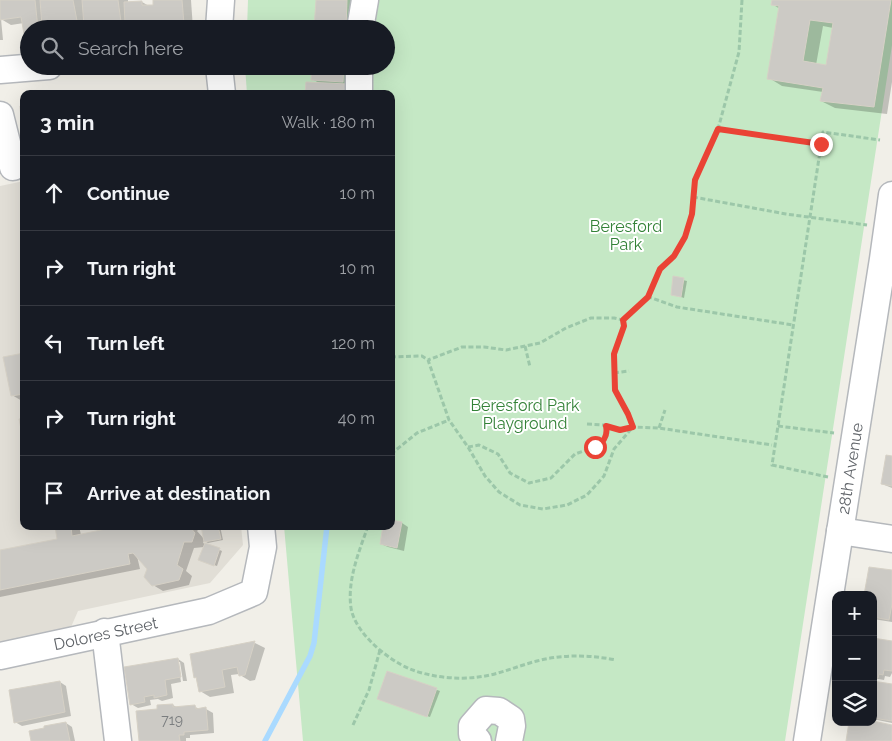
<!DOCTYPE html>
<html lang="en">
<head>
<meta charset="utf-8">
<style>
	body { margin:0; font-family:Raleway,sans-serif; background:#20242c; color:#f1f3f6 }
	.controls { position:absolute; right:15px; bottom:15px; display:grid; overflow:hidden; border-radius:10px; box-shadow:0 5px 20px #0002 }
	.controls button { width:45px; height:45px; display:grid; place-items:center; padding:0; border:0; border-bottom:1px solid #363941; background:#171b24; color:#f1f3f6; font:25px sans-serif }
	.stop { position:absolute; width:15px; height:15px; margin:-11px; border:4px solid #ea4335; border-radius:50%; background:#fff }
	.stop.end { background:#ea4335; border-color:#fff; box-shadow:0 1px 5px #0008 }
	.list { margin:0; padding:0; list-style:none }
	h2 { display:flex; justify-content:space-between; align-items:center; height:65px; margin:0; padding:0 20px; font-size:21px }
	h2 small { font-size:16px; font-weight:400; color:#9ea1a6 }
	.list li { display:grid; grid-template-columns:32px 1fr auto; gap:15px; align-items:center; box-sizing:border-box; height:75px; padding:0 20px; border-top:1px solid #363941 }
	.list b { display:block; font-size:19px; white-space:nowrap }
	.list em { font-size:16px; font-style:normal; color:#9ea1a6 }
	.icon { flex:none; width:28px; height:28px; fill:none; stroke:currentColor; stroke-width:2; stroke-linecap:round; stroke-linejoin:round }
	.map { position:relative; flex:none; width:892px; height:741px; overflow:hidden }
	.search { position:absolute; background:#171b24; box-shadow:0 5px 20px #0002; left:20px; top:20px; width:375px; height:55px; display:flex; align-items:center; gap:12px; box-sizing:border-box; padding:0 18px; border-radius:28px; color:#9ea1a6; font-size:19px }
	.panel { position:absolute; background:#171b24; box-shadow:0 5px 20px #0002; left:20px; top:90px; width:375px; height:440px; border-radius:10px }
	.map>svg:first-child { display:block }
	.education { fill:#e1ded6 }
	.green { fill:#c5e8c5 }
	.shadow { fill:#0003; fill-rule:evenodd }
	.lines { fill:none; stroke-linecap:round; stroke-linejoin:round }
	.stream { stroke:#aadaff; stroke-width:5.5 }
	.building { fill:#cccac5; stroke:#d6d1c6; fill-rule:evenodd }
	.minor-casing { stroke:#b5b8bc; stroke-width:29 }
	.path { stroke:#9cc7a9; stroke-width:3; stroke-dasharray:5 2.5; stroke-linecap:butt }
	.minor { stroke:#fff; stroke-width:26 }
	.route { stroke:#ea4335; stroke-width:6 }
	.labels { text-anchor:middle; stroke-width:4; stroke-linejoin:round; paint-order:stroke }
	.number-label { font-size:14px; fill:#7a7d7f }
	.park-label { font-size:16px; fill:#348238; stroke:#fff }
	.street-label { font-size:16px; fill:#5f6368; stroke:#fff }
</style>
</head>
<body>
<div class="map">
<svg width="892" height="741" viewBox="0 0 892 741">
	<rect width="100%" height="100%" fill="#f1efe8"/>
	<path class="education" d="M24,181V526H241L243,545L210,583L78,611L71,627L0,642V186Z"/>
	<path class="green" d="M248,0H892V45L785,741H303L284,526H391V94H247L245,66H386V29H247Z"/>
	<g class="shadow">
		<path d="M0,0H128V3L142,2L149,6H155L154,0H191L193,29H174L170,26L137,28L130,24V28L120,29H91L87,27V29H50L47,27V29H29V35L25,33L24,23L11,25L1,19L3,40H0Z"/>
		<path d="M317,0H357L356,29H315Z"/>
		<path d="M773,0H892V82L887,114L835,108L821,101L823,92L782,86L769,78L780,9L772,4ZM823,26L833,28L827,67L816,65Z"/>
		<path d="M313,66H354L353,94L321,84L312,79Z"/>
		<path d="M674,278L687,281L684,298L672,294Z"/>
		<path d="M24,355V401H22L12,395Z"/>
		<path d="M892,457V488L882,484Z"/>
		<path d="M391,521L402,523L408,527L404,551L388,547L381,544L391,526Z"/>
		<path d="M56,526H79L81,535L123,527L125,529L127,526H197L199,529L197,531L205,540L202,526H220L223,540L208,543L204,541L203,543L222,551L217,566L203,561L204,547L194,548L186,571L192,576L189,585L163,591L153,585L148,569L137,556L140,569L0,597V551L59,540Z"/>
		<path d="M892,572V622L873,619V595Z"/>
		<path d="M873,639L892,643V673L890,677L885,676L884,680L873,678Z"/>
		<path d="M255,643L265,648L255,680L250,681L240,675L239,674L231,675L234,693L210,697L200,691L197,678L195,677L191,655Z"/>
		<path d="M178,659L184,663L187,681H183L180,662H178L181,682L171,684L173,698L162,701L158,699L150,700L151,705L138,708L131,704Z"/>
		<path d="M387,672L440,691L430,717L381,700Z"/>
		<path d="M60,682L66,686L71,716L22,726L15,722Z"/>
		<path d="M873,682L892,685V723L873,719Z"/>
		<path d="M173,705L178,708L195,707L200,709H206L213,713L214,733L190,735V738H186V741H140L158,710Z"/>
		<path d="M66,723L72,727L75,741H32Z"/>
	</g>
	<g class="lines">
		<path class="stream" d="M265,741L310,656L314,643L327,526"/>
	</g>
	<g class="building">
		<path d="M0,0H35L38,29H29V33L24,34L21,17L0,20Z"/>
		<path d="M40,0H73L78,26L64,28V24L42,26Z"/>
		<path d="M82,0H118L121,22L84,26Z"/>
		<path d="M153,0H182L184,24L166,25L165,21L125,23L124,2L142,1V5H153Z"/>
		<path d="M316,0H347L346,29H314Z"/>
		<path d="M772,0H891L874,107L820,101L823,88L767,79L779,6L771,5ZM810,20L833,23L826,65L803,61Z"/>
		<path d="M312,66H344L343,82L311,80Z"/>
		<path d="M306,82L347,84L346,94H305Z"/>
		<path d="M24,105V165L18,147L23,146L20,106Z"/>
		<path d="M673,276L684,278L681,297L671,295Z"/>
		<path d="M24,353V394L11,396L3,357Z"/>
		<path d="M24,418V444L19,419Z"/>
		<path d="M886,455L892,456V486L881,484Z"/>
		<path d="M391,520L402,522L397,548L380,544L383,526H391Z"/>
		<path d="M55,526H71L72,536L120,526H123V528L126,526H189L195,533L192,542H184L177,565L183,569L179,580L152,586L144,577L147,569L133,553L128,554L130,564L0,590V550L57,539Z"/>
		<path d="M201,526H218L221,539L204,542Z"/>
		<path d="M205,543L220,548L214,566L198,560Z"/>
		<path d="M869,567L892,570V604L889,620L873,617V595H864Z"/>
		<path d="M873,638L892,641V671L884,670L883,675L879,674L878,678L873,677Z"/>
		<path d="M255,641L245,675L239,676L237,667L222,670L225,687L199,692L196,677L194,678L190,654Z"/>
		<path d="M178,658L181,677L165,680L167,695L154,698V695L144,697L145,702L130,705L124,667Z"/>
		<path d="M387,671L437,688L427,717L377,699Z"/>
		<path d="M60,681L65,712L14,723L9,690Z"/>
		<path d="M873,681L892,684V721L873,718Z"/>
		<path d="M173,704V707L195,705L196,709L206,707L208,730L184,732V735H179L180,741H139L136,711L157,709V705Z"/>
		<path d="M873,721L892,725V741H846L849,722Z"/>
		<path d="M66,722L70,741H31L29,731L44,728V726Z"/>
	</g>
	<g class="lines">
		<g class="minor-casing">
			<g id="minor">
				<path d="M219,29L221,0"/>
				<path d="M360,29L365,0"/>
				<path d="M219,66L222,94"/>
				<path d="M0,70L49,66"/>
				<path d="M359,94V66"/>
				<path d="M0,115L13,167"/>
				<path d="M840,531L892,539"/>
				<path d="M105,632L118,741"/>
				<path id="s1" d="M0,656L209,611L254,592L263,547L261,526"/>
				<path d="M478,741L472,734V726L486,710L499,711L511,719L512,726L509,741"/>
				<path id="s2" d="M807,741L883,259L892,195"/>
			</g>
		</g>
		<g class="path">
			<path d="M742,0L739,52L718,129L695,180L691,214L685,237L674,256L660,269L649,297L677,307L793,325"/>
			<path d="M718,129L821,144"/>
			<path d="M693,197L786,214L867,225"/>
			<path d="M623,320L649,297"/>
			<path d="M525,346L530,367"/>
			<path d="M391,357L422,356L428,360L449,420L468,447L485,476L499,492L520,505L543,509L567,505L587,495L604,476L614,449L633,427L628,414L615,390L614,354L624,326L623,320L614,318H591L566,328L540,343L506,350L484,347H462L428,360"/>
			<path d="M614,373L629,371"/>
			<path d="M587,424L604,425L620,431L633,427L659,428L772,445"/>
			<path d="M778,426L834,433"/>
			<path d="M659,428L665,410"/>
			<path d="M468,447L479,445L498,454L510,473L529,483L551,478L575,454L595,447L603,442L608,433L607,426"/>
			<path d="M391,454L417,433L449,420"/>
			<path d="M828,477L772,465L823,132L880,140"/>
			<path d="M368,526C359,552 347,580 351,608C355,633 388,660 410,669C430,677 457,680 478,677C498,675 517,666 537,661C563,654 590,655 616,660"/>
			<path d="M353,725L369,690L380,650"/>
		</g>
		<use href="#minor" class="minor"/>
	</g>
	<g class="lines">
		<path class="route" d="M595,447C604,442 608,436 606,426L620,430L633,427L628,414L615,390L614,354L624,326L623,320L648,297L660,269L674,256L685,237L692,214L695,180L718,129L821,144"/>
	</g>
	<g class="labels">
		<g class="number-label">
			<text x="172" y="725">719</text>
		</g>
		<g class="park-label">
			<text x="626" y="232">Beresford<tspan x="626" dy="18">Park</tspan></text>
			<text x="525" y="411">Beresford Park<tspan x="525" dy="18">Playground</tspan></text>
		</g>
		<g class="street-label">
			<text dy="6" stroke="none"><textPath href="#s2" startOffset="276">28th Avenue</textPath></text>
			<text dy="6" stroke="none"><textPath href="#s1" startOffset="108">Dolores Street</textPath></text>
		</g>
	</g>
</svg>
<div class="controls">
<button>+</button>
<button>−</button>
<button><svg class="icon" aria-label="layers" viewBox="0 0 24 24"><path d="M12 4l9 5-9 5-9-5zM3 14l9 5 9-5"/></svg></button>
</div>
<div class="stop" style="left:595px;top:447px"></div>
<div class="stop end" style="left:821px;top:144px"></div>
<div class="search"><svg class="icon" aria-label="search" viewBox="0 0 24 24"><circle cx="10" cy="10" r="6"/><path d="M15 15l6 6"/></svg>Search here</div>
<section class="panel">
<h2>3 min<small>Walk · 180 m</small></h2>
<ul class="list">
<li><svg class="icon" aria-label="ahead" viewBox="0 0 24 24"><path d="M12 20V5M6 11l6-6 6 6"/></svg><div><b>Continue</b></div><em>10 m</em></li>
<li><svg class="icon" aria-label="right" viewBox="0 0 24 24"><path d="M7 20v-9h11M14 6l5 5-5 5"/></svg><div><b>Turn right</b></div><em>10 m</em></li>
<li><svg class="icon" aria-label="left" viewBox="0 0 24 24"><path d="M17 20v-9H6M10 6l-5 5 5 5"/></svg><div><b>Turn left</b></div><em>120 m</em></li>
<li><svg class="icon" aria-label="right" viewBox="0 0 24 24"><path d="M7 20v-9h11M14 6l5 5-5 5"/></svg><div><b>Turn right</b></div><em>40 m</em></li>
<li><svg class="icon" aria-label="arrive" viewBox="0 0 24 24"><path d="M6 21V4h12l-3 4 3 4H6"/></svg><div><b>Arrive at destination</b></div></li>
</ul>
</section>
</div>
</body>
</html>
